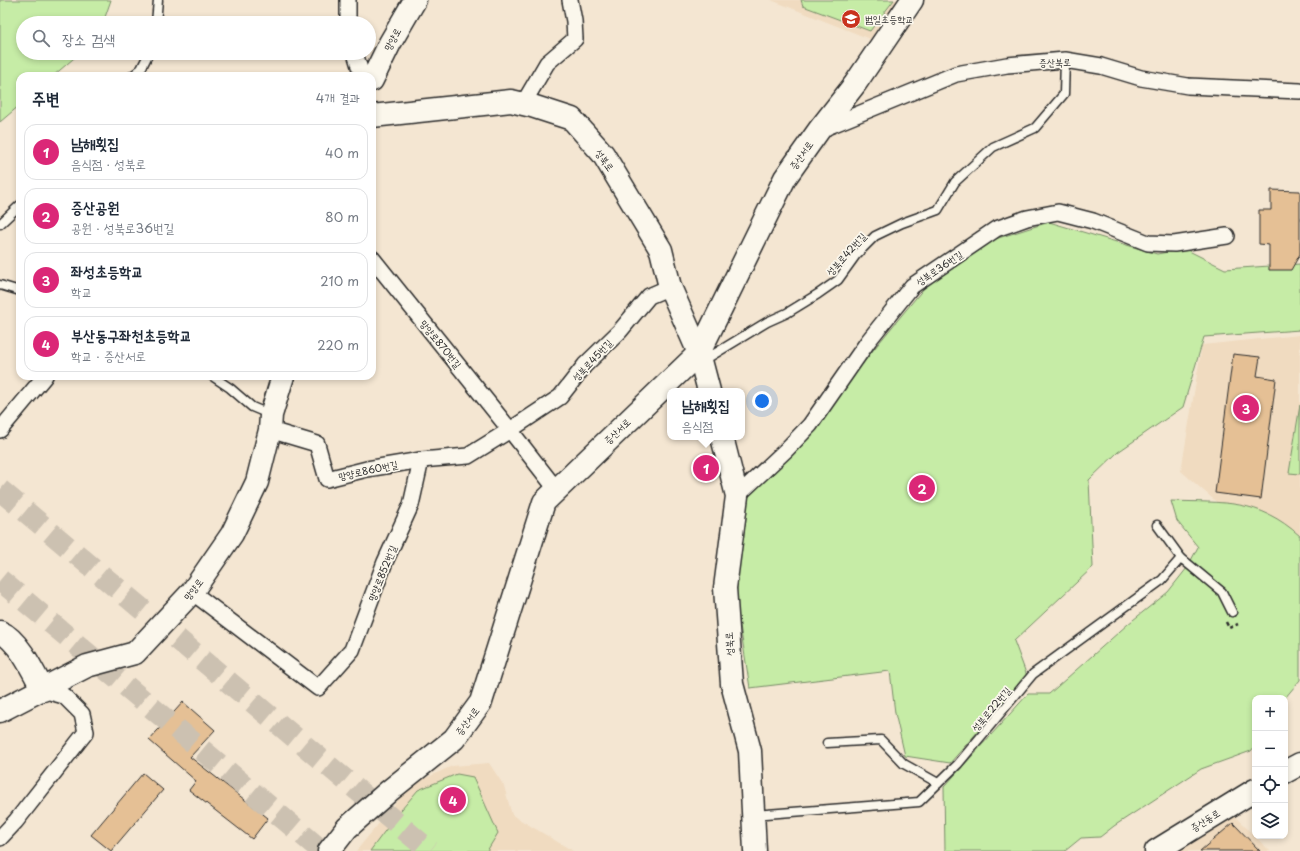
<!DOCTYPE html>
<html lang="ko">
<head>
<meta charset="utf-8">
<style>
	body { margin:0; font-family:"Playpen Sans","Poor Story",sans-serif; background:#f6f6f7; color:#1f2937 }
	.controls { position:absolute; right:12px; bottom:12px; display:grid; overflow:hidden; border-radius:8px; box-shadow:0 2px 6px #0003 }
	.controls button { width:36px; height:36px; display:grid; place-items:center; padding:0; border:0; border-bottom:1px solid #e0e1e3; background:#fff; color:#1f2937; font:20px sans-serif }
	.you { position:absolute; left:762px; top:401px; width:14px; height:14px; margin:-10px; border:3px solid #fff; border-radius:50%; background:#1a73e8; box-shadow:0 0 0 6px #1a73e833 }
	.badge { display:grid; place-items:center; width:26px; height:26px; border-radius:50%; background:#db2777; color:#fff; font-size:13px; font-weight:700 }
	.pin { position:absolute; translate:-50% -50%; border:2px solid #fff; box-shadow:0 1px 4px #0006 }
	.popup { position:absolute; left:667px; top:388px; width:78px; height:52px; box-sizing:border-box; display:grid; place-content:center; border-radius:8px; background:#fff; filter:drop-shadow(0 1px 3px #0005); font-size:13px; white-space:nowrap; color:#747a83 }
	.popup b { font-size:15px; color:#1f2937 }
	.popup::after { content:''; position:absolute; left:50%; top:100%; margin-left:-8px; border:8px solid transparent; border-top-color:#fff }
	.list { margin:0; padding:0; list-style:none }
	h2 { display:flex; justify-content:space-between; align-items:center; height:52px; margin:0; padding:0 16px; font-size:17px }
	h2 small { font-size:13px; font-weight:400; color:#747a83 }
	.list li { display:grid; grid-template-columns:26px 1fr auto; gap:12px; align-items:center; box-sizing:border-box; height:56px; margin:0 8px 8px; padding:0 8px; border:1px solid #e0e1e3; border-radius:12px }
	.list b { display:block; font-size:15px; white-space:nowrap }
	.list p { margin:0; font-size:13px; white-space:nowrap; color:#747a83 }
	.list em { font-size:13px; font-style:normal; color:#747a83 }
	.icon { flex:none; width:22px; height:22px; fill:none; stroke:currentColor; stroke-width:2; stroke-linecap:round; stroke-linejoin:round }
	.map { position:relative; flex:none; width:1300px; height:851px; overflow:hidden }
	.search { position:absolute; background:#fff; box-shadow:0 2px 6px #0003; left:16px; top:16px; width:360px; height:44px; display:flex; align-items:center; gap:10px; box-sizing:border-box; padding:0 14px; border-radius:22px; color:#747a83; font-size:15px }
	.panel { position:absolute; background:#fff; box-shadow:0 2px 6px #0003; left:16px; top:72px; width:360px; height:308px; border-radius:12px }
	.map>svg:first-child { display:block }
	.built { fill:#f0dbc0 }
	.green { fill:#c6eca6; stroke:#788c68 }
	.building { fill:#e5c095; stroke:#2b2b2b }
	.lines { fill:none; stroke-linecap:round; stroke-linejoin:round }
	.highway-tunnel { stroke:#ccc1b1; stroke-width:22; stroke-dasharray:22 11; stroke-linecap:butt }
	.lane-casing { stroke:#2b2b2b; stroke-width:11 }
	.street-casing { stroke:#2b2b2b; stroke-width:18 }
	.secondary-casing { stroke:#2b2b2b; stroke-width:25 }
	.path { stroke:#2b2b2b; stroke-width:2.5; stroke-dasharray:4 3; stroke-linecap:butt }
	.lane { stroke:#fbf7ec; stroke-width:8 }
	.street { stroke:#fbf7ec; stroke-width:15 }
	.secondary { stroke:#fbf7ec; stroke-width:22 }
	.labels { text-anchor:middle; stroke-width:3.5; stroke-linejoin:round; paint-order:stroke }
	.poi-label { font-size:10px; fill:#2b2b2b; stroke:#fbf7ec; text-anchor:start }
	.street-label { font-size:10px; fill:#2b2b2b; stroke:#fbf7ec }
</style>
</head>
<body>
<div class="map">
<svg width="1300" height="851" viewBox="0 0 1300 851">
	<rect width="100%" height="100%" fill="#f4e6d2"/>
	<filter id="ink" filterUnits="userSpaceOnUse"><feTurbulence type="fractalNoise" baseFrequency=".025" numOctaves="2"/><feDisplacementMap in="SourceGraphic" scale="8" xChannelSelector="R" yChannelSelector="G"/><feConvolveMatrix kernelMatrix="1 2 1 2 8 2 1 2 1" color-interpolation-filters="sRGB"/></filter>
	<g filter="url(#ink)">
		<g class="built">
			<path d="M771,0H900L870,39Z"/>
			<path d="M1300,335V547L1228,512L1181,471L1202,345Z"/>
			<path d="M489,763L504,786L512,815L573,851H356L411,785L452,766Z"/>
			<path d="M1228,810L1270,851H1165Z"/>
		</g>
		<g class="green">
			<path d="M0,0H111L103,23H23V53H80L53,76H20V105L0,122Z"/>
			<path d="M801,0H894L870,31L803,6Z"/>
			<path d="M1049,222L1157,254L1185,249L1225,269L1300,264V330L1204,337L1183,407L1118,452L1089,480L1093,567L1014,641L1027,676L950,763L905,756L895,713L890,671L750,688L736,600L745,495L793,454L874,349L929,282L992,240Z"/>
			<path d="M1300,405V474L1289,473Z"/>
			<path d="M1171,501C1224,503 1258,498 1300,536V680L1285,698H1255V746L1251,751L1201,769L1114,826L1100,837L1081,838L1065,851H945L944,787L1028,694H1049L1128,624L1168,592L1187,568L1198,547L1177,521Z"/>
			<path d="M457,774L473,777L498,833L487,851H370L396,816L418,790Z"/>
		</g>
		<g class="building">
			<path d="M1271,190L1300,191V254L1291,270H1269V245L1259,244V210H1271Z"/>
			<path d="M1233,354L1260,357L1257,376L1276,379L1261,499L1215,493Z"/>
			<path d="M183,702L215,730L190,757L268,818L252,839L189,790L196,781L149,740Z"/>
			<path d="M143,773L163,790L111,851L91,835Z"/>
			<path d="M1233,823L1260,851H1200Z"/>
		</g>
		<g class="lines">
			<g class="highway-tunnel">
				<path d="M0,490L430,851"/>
				<path d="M0,580L322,851"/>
			</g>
			<g class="lane-casing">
				<g id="lane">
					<path d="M156,23L158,0"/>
					<path d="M132,76L141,69L149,53"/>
					<path d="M0,224L20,205"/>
					<path d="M0,285L20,291"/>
					<path d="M702,353L711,356L767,322L787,313L818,294L838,280L856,255L875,236L902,223L938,210L955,182L993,147L1035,128L1064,94L1065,60"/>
					<path d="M212,376L230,388L252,407L271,415"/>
					<path d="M1181,558L1222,592L1232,612"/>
					<path d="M827,743L881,740L904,764L938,783"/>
					<path d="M754,815L919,802L958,764L1033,674L1162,580L1181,558L1157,525"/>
				</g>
			</g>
			<g class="street-casing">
				<g id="street">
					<path d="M348,0V23"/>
					<path d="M355,53L362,76"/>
					<path d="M523,104L547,63L575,39L574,21L570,0"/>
					<path d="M822,129L956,74L1007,65L1065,60L1101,66L1141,78L1188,86L1300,91"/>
					<path d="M372,258L510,430L560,397L585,365L620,331L649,296L670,287"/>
					<path d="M0,430L45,376"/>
					<path d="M270,430L317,444L327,479L367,469L421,460"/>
					<path d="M737,496L786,450L810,425L869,340L912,286L996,229L1027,218L1058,212L1093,221L1148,243L1174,244L1227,236"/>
					<path d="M192,592L318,688L352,650L385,562L411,505L421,460L468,456L510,430L556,489"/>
					<path d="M0,838L16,821L86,732L82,714L64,696L43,690"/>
				</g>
			</g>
			<g class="secondary-casing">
				<g id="secondary">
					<path d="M372,80L390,43L415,0"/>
					<path d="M372,116L511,101L532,106L572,119L603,154L661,250L670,287L699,353L709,391"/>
					<path d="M722,437L737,496L725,588L732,684L750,751L755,851"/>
					<path d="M0,632C19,640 34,673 43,690"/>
					<path d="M0,711L87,666L135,653L192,592L232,534L257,482L270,430L271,415L283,376"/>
					<path d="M1285,772L1300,764"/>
					<path d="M329,851L347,828L389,791L454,739L481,702L544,502L699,353L785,178L819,130L855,84L912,0"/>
					<path d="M1156,851L1255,790"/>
				</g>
			</g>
			<path class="path" d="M1226,622L1229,628L1238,624"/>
			<use href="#lane" class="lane"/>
			<use href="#street" class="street"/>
			<use href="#secondary" class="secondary"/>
		</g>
	</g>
	<defs>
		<g id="school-disc" transform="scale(1)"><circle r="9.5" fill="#c8321e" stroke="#fbf7ec"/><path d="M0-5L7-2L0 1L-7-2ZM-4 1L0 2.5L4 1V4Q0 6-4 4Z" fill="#fff"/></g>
	</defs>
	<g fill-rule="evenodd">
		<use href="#school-disc" x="851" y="19"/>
	</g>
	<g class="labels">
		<g class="poi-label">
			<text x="865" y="23">범일초등학교</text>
		</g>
		<g class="street-label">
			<text transform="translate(392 39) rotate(-61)" y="4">망양로</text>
			<text transform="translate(1055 62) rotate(-1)" y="4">증산북로</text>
			<text transform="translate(801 155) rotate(-55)" y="4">증산서로</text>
			<text transform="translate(605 160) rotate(55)" y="4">성북로</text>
			<text transform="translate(846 254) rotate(-48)" y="4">성북로42번길</text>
			<text transform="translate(939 268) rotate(-34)" y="4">성북로36번길</text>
			<text transform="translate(441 344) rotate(51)" y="4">망양로870번길</text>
			<text transform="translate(592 360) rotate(-47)" y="4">성북로45번길</text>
			<text transform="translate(617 431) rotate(-44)" y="4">증산서로</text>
			<text transform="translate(368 470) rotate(-12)" y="4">망양로860번길</text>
			<text transform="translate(382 573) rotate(-68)" y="4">망양로852번길</text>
			<text transform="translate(193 589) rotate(-52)" y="4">망양로</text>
			<text transform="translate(729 644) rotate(-94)" y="4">성북로</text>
			<text transform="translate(991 709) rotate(-50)" y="4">성북로22번길</text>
			<text transform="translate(467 721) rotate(-53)" y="4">증산서로</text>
			<text transform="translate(1205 820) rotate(-32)" y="4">증산동로</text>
		</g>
	</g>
</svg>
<div class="controls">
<button>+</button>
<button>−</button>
<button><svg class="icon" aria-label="locate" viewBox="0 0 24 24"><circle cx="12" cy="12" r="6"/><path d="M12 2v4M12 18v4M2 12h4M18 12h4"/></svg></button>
<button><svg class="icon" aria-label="layers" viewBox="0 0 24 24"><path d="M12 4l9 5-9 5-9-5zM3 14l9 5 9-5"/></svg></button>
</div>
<div class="you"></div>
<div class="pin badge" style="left:706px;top:468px">1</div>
<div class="popup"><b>남해횟집</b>음식점</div>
<div class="pin badge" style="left:922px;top:488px">2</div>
<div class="pin badge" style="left:1246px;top:408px">3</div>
<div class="pin badge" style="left:453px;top:800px">4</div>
<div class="search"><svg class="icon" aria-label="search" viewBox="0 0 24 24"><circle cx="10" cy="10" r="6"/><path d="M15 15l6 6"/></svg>장소 검색</div>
<section class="panel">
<h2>주변<small>4개 결과</small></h2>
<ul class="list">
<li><span class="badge">1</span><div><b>남해횟집</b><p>음식점 · 성북로</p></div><em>40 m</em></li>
<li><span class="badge">2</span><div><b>증산공원</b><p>공원 · 성북로36번길</p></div><em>80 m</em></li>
<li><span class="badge">3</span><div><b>좌성초등학교</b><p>학교</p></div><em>210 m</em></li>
<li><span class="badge">4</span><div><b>부산동구좌천초등학교</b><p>학교 · 증산서로</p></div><em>220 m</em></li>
</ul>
</section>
</div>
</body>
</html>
